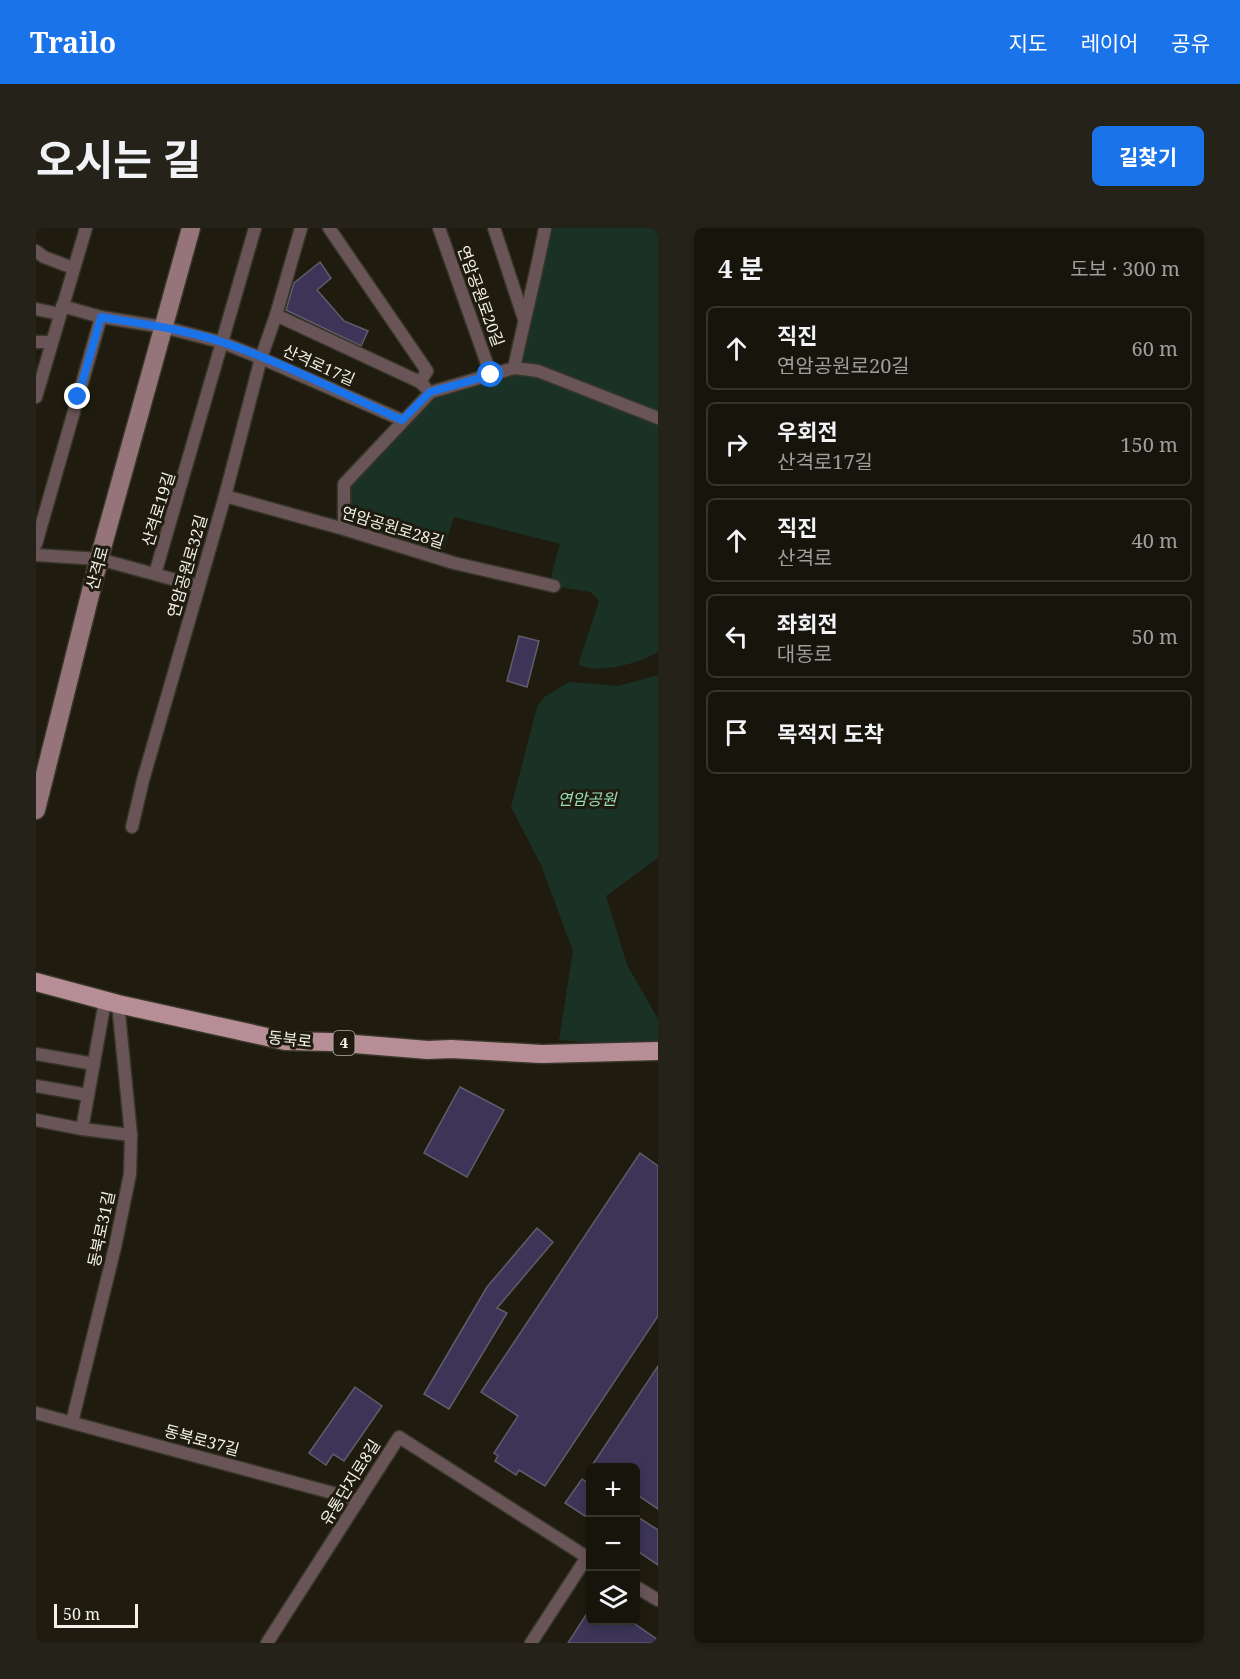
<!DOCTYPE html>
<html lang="ko">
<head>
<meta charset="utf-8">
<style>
	body { margin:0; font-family:"Noto Serif","Noto Sans KR",serif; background:#242219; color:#f1f3f6 }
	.controls { position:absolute; right:18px; bottom:18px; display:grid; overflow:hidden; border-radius:9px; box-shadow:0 3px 9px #0003 }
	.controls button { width:54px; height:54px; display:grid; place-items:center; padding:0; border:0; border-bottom:2px solid #36342c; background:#17150b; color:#f1f3f6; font:30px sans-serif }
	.scale { position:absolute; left:18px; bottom:15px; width:84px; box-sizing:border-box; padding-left:6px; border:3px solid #f3f1e9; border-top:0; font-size:16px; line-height:21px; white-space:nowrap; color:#f3f1e9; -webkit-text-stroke:4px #1f1c0f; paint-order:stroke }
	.stop { position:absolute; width:18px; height:18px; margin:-14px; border:4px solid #1a73e8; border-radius:50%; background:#fff }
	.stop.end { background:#1a73e8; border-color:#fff; box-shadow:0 2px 6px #0008 }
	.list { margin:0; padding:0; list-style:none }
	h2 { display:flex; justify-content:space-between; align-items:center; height:78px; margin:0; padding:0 24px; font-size:26px }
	h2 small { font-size:20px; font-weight:400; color:#9e9f9d }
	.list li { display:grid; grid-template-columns:39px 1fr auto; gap:18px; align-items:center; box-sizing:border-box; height:84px; margin:0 12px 12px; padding:0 12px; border:2px solid #36342c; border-radius:9px }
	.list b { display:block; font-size:22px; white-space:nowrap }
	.list p { margin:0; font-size:20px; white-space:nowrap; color:#9e9f9d }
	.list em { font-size:20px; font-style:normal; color:#9e9f9d }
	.icon { flex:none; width:33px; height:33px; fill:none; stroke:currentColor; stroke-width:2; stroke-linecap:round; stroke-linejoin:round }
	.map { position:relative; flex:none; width:622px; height:1415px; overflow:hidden; border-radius:9px }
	header { display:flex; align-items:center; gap:36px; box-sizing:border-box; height:84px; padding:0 30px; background:#1a73e8; color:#fff }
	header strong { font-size:28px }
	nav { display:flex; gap:33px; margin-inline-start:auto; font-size:21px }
	.intro { display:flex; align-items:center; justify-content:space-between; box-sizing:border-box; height:144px; padding:0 36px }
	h1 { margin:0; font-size:42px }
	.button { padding:15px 27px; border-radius:9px; background:#1a73e8; color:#fff; font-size:21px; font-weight:700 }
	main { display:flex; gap:36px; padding:0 36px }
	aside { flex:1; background:#17150b; border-radius:9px; box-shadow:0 3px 9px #0003 }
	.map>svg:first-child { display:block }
	.green { fill:#1a3125 }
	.building { fill:#3c3557; stroke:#5f5d6c; stroke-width:1.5 }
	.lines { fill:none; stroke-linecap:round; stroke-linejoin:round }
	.street-casing { stroke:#383629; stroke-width:15 }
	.secondary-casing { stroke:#383629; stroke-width:21 }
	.primary-casing { stroke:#383629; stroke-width:21 }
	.street { stroke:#695558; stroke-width:12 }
	.secondary { stroke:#95757a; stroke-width:18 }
	.primary { stroke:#b78e95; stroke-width:18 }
	.route { stroke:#1a73e8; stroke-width:8 }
	.labels { text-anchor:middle; stroke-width:6; stroke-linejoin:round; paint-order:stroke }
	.shield { fill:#1f1c0f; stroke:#b3b1a8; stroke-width:1.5 }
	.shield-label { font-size:15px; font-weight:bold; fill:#f3f1e9 }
	.street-label { font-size:16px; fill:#f3f1e9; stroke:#1f1c0f }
	.park-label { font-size:16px; font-style:italic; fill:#96deb8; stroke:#1f1c0f }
</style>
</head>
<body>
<header>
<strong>Trailo</strong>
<nav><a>지도</a><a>레이어</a><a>공유</a></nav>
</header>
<div class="intro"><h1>오시는 길</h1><a class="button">길찾기</a></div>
<main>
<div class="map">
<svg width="622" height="1415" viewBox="0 0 622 1415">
	<rect width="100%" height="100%" fill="#1f1c0f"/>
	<g class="green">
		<path d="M516,0H622V424C602,436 564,446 542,437L563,373L555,364L522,359L515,348L524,316L418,289L407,323L312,299V257L396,167L478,145L502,63Z"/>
		<path d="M622,447V630L570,668L591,737L622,791V814H547L523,812L537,723L505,637L475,579L501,479L508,469L533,454L582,458Z"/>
	</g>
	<g class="building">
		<path d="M284,34L295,50L281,62L308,93L332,103L325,118L250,82L258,55Z"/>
		<path d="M483,408L503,413L491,459L471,453Z"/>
		<path d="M424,859L468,882L431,949L388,925Z"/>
		<path d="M604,925L622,938V1088L509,1258L483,1242L480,1247L459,1233L462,1228L458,1225L482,1188L445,1164Z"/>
		<path d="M501,1000L517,1014L461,1080L471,1085L413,1181L388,1166L451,1059Z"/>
		<path d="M622,1138V1281L600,1266V1239H555Z"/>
		<path d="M319,1159L346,1178L308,1233L297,1226L290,1237L273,1225Z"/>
		<path d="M546,1251L555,1257V1281L549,1288L529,1275Z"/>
		<path d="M600,1288L622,1302V1337L600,1322Z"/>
		<path d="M555,1379V1392H593L622,1412V1415H532Z"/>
	</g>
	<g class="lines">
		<g class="street-casing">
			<g id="street">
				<path d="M293,0L391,143L384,154"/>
				<path d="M403,0L455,147"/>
				<path d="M458,0L488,91"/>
				<path d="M0,23L8,29L37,40"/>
				<path d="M26,78L65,89L127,99L185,114L225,130L366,192"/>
				<path d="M0,81L24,86"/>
				<path d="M240,87L384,154L389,159"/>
				<path d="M0,114H15"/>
				<path d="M478,140L502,143L622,190"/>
				<path d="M0,169L50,0"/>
				<path d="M189,268L308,301L418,335L518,358"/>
				<path d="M308,301V256L395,164L478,140C488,93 500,47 509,0"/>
				<path d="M0,316L65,89"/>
				<path d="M0,327L63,331L162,358"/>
				<path d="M119,346L219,0"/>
				<path d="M96,599L107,552L189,268L225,130L240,87L265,0"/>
				<path d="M0,826L58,836"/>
				<path d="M0,858L52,867"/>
				<path d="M0,892L46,901L95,907"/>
				<path d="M46,901L69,773"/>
				<path d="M0,1185L323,1272"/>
				<path d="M36,1194L79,1019L94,946L95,907L82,776"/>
				<path d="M600,1359L622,1372"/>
				<path d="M231,1415L363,1209L554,1331"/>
				<path d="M495,1415L551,1329"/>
			</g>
		</g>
		<g class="secondary-casing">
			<path id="secondary" d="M0,582L63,331L155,0"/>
		</g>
		<g class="primary-casing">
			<path id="primary" d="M0,754L82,776L249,813L294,814L392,822L415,821L506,826L622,823"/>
		</g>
		<use href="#street" class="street"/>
		<use href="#secondary" class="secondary"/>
		<use href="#primary" class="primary"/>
	</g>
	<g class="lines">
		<path class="route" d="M42,169L65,89C106,96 147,101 186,114C248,135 307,166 366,192L394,164L455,147"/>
	</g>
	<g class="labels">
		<rect class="shield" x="297.5" y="803" width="21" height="24" rx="4.5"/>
		<g class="shield-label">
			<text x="308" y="820">4</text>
		</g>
		<g class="street-label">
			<text transform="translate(445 68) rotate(70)" y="6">연암공원로20길</text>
			<text transform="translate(283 137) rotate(24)" y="6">산격로17길</text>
			<text transform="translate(122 281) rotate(-73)" y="6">산격로19길</text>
			<text transform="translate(357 299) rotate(17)" y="6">연암공원로28길</text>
			<text transform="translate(151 338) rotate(-74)" y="6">연암공원로32길</text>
			<text transform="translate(61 340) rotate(-75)" y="6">산격로</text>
			<text transform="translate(254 811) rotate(6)" y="6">동북로</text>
			<text transform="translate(65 1001) rotate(-78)" y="6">동북로31길</text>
			<text transform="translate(166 1212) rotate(15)" y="6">동북로37길</text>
			<text transform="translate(314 1254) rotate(-58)" y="6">유통단지로8길</text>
		</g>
		<g class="park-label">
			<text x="551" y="577">연암공원</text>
		</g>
	</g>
</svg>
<div class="controls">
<button>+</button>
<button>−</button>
<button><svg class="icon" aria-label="layers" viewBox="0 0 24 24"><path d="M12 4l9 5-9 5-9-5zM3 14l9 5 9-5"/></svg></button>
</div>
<div class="scale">50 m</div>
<div class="stop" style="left:455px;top:147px"></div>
<div class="stop end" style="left:42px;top:169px"></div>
</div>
<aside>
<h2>4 분<small>도보 · 300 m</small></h2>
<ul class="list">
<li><svg class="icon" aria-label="ahead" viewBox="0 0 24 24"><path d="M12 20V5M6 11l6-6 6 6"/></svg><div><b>직진</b><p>연암공원로20길</p></div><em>60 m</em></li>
<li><svg class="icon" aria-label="right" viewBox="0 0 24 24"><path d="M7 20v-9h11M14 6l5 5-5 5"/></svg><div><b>우회전</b><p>산격로17길</p></div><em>150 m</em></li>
<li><svg class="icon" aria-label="ahead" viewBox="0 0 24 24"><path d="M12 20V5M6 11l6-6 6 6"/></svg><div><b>직진</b><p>산격로</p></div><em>40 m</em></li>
<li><svg class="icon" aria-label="left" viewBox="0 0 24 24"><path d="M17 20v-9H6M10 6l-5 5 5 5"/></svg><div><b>좌회전</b><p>대동로</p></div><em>50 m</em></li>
<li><svg class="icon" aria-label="arrive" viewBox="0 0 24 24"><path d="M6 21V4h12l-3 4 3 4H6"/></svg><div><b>목적지 도착</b></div></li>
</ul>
</aside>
</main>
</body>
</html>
